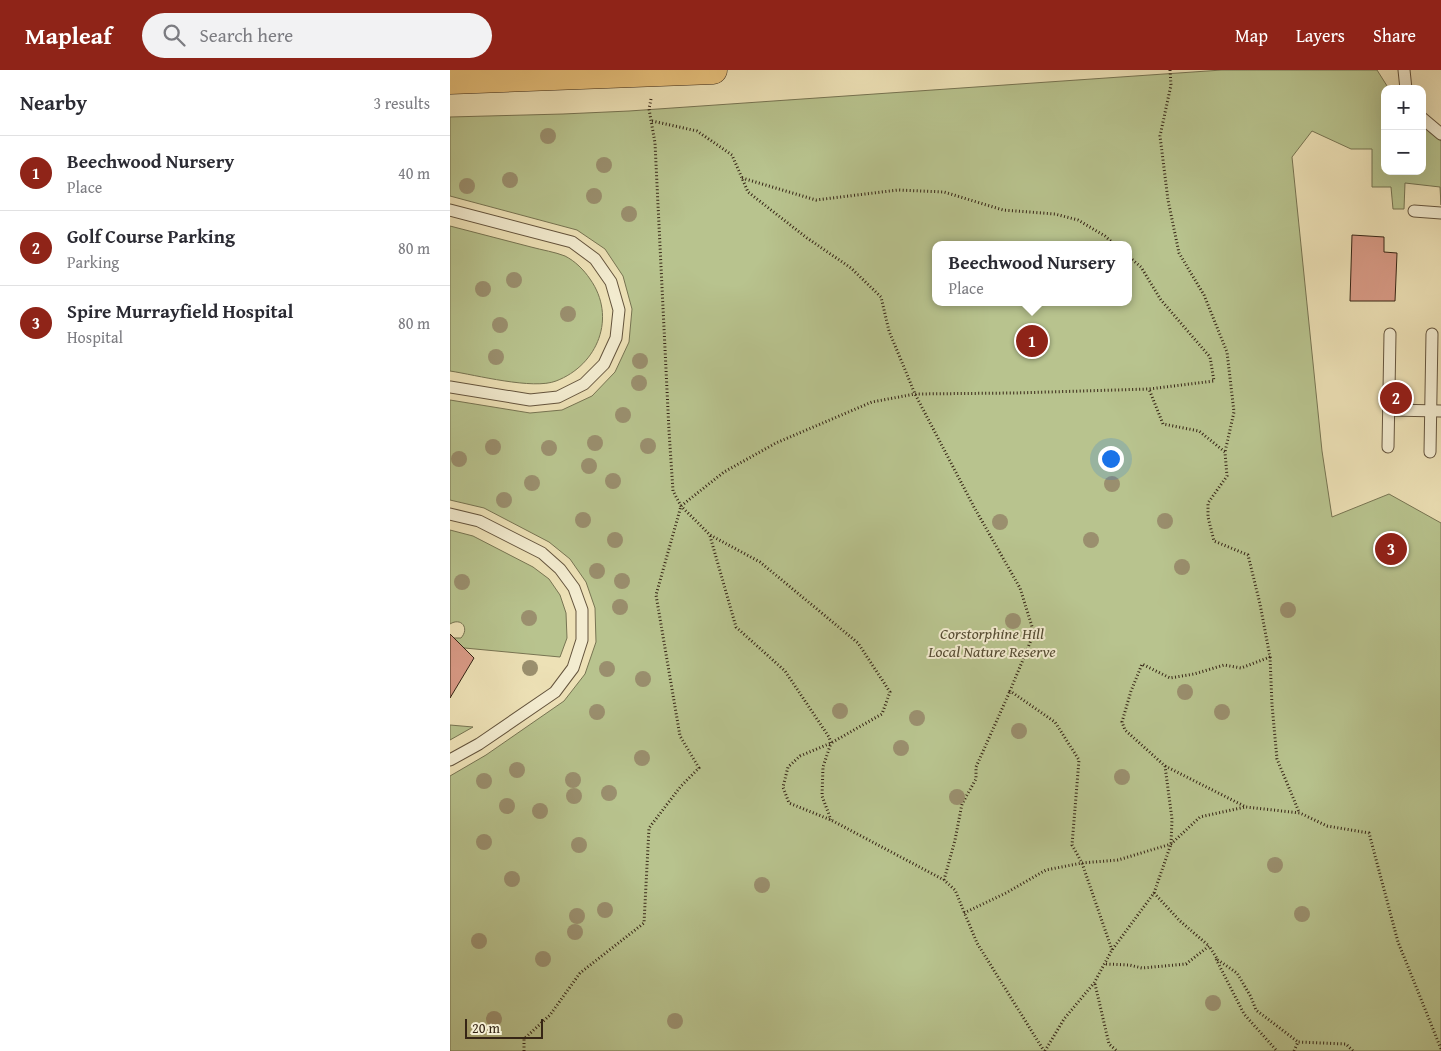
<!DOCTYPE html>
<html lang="en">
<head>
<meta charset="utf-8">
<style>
	body { margin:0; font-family:"Gentium Book Plus",serif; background:#f2f2f3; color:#2b2b33 }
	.controls { position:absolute; right:15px; top:15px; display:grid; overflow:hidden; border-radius:10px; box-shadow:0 5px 20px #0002 }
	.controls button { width:45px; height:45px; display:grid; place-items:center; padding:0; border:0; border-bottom:1px solid #e1e1e2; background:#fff; color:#2b2b33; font:25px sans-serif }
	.scale { position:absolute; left:15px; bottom:12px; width:78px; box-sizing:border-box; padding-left:5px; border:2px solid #362515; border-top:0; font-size:14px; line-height:18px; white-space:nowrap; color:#362515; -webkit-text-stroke:4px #f3ecd0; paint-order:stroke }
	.you { position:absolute; left:660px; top:388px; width:18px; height:18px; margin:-12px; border:4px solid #fff; border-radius:50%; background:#1a73e8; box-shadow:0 0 0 8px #1a73e833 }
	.badge { display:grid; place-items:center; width:32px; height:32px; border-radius:50%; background:#8f2418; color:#fff; font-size:16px; font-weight:700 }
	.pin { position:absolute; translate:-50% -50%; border:2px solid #fff; box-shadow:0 1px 5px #0006 }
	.popup { position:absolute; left:482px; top:171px; width:200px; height:65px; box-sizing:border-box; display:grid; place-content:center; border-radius:10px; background:#fff; filter:drop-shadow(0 1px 4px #0005); font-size:16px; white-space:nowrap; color:#7c7c81 }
	.popup b { font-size:19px; color:#2b2b33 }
	.popup::after { content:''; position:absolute; left:50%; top:100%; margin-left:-10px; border:10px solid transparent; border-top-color:#fff }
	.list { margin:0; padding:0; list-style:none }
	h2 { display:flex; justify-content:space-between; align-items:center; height:65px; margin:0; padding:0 20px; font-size:21px }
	h2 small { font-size:16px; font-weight:400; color:#7c7c81 }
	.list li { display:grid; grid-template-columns:32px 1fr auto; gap:15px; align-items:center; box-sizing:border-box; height:75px; padding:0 20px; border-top:1px solid #e1e1e2 }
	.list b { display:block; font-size:19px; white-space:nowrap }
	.list p { margin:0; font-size:16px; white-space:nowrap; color:#7c7c81 }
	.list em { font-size:16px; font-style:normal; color:#7c7c81 }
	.icon { flex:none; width:28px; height:28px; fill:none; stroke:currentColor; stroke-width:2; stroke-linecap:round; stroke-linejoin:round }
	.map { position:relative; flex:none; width:991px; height:981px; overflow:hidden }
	header { display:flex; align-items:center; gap:30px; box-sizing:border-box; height:70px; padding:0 25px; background:#8f2418; color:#fff }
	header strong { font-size:24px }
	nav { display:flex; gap:28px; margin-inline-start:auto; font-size:18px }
	.search { width:350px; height:45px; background:#f2f2f3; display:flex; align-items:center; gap:12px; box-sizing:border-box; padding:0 18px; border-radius:28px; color:#7c7c81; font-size:19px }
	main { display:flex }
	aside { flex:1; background:#fff }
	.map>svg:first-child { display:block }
	.green { fill:#b8c38e; stroke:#777452; fill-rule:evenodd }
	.building { fill:#d99b87; stroke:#362515 }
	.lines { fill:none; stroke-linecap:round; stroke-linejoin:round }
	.lane-casing { stroke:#64543d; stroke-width:13 }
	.primary-casing { stroke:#362515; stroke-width:29 }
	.path { stroke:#362515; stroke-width:3; stroke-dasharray:1 2.5; stroke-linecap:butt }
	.lane { stroke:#f3ecd0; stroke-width:11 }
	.primary { stroke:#e6c07b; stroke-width:28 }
	.tree { fill:#9a8f6e }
	.labels { text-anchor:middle; stroke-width:4; stroke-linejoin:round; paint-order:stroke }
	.park-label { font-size:16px; font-style:italic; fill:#564c33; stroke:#f3ecd0 }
</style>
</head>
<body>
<header>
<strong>Mapleaf</strong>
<div class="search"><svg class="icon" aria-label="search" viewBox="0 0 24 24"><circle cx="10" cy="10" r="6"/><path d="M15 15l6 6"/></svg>Search here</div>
<nav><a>Map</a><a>Layers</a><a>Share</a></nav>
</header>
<main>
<aside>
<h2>Nearby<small>3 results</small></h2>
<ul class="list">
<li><span class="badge">1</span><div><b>Beechwood Nursery</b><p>Place</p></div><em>40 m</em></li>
<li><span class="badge">2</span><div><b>Golf Course Parking</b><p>Parking</p></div><em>80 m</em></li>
<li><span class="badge">3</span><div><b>Spire Murrayfield Hospital</b><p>Hospital</p></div><em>80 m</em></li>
</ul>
</aside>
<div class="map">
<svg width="991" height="981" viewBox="0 0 991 981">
	<rect width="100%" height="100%" fill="#ede1b6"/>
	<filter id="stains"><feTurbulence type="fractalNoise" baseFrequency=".004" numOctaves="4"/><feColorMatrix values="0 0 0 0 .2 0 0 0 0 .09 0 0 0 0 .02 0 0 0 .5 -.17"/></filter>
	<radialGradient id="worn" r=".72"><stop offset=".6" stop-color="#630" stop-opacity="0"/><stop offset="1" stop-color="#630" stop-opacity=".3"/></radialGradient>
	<g class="green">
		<path d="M772,0H927L939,19H935V101H972V55L991,71V135L990,117L955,113L954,139H943L941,117H922V79H901L862,61L842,87L872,381L882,447L939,424L991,453V981H0V706L36,685L114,631L135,604L146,572L145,538L136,512L120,489L99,472L34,438L0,430V330L80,343L112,340L142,326L165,302L179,272L182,239L173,206L155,179L127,160L0,126V47L113,44L179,41ZM486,175H678V232H486Z"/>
		<path d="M0,156C27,163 54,170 81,177C92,180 105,182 115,186C125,191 134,200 140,209C167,247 148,295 106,311C83,320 26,305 0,301Z"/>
		<path d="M0,460L23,466L83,497L99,509L110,525L116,543L117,568L110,587L4,577V568H11C20,558 11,547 0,554Z"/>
		<path d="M0,655L23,657L0,670Z"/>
	</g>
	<g class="building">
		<path d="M902,165L934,167V182L947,183L945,231H900Z"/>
		<path d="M0,564L24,588L0,628Z"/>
	</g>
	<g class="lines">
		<g class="lane-casing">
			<g id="lane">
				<path d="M954,0L956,19"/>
				<path d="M972,48L991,64"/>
				<path d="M0,140L122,172L145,189L161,212L169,240L166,268L154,294L134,314L108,327L80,330L0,317"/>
				<path d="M964,141L991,143"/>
				<path d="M939,340L991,341"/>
				<path d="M938,377L940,264"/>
				<path d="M980,382L982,264"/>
				<path d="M0,444L29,451L92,483L110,499L124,518L132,540V570L123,598L105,622L29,674L0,690"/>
			</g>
		</g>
		<g class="primary-casing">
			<path id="primary" d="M0,10L263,0"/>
		</g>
		<g class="path">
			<path d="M720,0L721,15L710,66L718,130L729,183L754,225L777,282L784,342L775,382"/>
			<path d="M201,29L199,39L205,73L219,361L223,421L231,436L260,465L310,492L408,573L440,622L432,644L381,673L350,686L338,697L333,717L339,733L381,750L494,810L505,820L527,873L594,981"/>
			<path d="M202,51L247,61L282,85L298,122L357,168L401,198L431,227L439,261L465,324L524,437L570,518L584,563L560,621L605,652L629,690L622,775L632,793L662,880"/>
			<path d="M292,108L366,130L448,120L494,122L553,140L605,144L628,150L655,166L665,175"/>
			<path d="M260,466L286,557L335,601L379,667L381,673L373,697L372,726L381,750"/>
			<path d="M820,587L822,635L827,689L849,742"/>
			<path d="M715,696L796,737L850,743L877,756L919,763L948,872L991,979"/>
			<path d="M494,810L505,770L512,734L526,709V697L560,621"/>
			<path d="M704,823L730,851L759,876"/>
			<path d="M514,843L556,823L596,800L632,793L668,790L721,774L750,747L795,737"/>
			<path d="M766,889L794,944L827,981"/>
			<path d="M656,894L679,895L692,898L736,894L759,876L768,890L787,903L801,927L806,940L848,972"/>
			<path d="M645,914L659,974L667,981"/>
			<path d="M74,981V969L100,945L130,903L194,853L199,758L231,716L249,698L230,666L206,525L231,436L274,402L326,373L422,332L465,324L565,323L699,319L764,311L760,287L711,230L691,197L678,186"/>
			<path d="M595,981L614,949L644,913L662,880L704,823L721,774L722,749L715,696L675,660L672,652L681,621L692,594L720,608L744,604L774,595L791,598L820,587L810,534L798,485L764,471L758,447V433L777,406L775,382L749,361L713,354L699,319"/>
			<path d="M844,981L848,972L896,974L903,981"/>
		</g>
		<use href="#lane" class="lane"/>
		<use href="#primary" class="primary"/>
	</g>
	<g class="tree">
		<circle cx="98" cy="66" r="8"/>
		<circle cx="154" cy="95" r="8"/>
		<circle cx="60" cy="110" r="8"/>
		<circle cx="17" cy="116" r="8"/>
		<circle cx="144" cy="126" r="8"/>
		<circle cx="179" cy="144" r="8"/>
		<circle cx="64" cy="210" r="8"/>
		<circle cx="33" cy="219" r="8"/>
		<circle cx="118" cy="244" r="8"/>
		<circle cx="50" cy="255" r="8"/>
		<circle cx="46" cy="287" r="8"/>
		<circle cx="190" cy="291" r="8"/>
		<circle cx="189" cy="313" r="8"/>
		<circle cx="173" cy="345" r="8"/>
		<circle cx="145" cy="373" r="8"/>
		<circle cx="198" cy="376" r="8"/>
		<circle cx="43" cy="377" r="8"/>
		<circle cx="99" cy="378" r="8"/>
		<circle cx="9" cy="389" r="8"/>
		<circle cx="139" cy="396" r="8"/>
		<circle cx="163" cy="411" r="8"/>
		<circle cx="82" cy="413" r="8"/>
		<circle cx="662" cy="414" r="8"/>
		<circle cx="54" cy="430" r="8"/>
		<circle cx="133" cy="450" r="8"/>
		<circle cx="715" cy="451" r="8"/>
		<circle cx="550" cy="452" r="8"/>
		<circle cx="165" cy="470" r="8"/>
		<circle cx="641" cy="470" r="8"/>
		<circle cx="732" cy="497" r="8"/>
		<circle cx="147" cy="501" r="8"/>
		<circle cx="172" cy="511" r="8"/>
		<circle cx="12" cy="512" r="8"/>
		<circle cx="170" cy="537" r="8"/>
		<circle cx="838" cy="540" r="8"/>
		<circle cx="79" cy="548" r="8"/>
		<circle cx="563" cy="551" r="8"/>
		<circle cx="80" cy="598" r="8"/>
		<circle cx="157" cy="599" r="8"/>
		<circle cx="193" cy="609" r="8"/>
		<circle cx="735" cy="622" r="8"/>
		<circle cx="390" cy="641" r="8"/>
		<circle cx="147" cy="642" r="8"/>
		<circle cx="772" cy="642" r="8"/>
		<circle cx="467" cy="648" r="8"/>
		<circle cx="569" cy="661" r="8"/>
		<circle cx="451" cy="678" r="8"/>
		<circle cx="192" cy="688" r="8"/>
		<circle cx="67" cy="700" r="8"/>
		<circle cx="672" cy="707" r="8"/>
		<circle cx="123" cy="710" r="8"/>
		<circle cx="34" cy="711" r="8"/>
		<circle cx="159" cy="723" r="8"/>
		<circle cx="124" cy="726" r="8"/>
		<circle cx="507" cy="727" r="8"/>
		<circle cx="57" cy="736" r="8"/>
		<circle cx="90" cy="741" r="8"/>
		<circle cx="34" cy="772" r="8"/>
		<circle cx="129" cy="775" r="8"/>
		<circle cx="825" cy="795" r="8"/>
		<circle cx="62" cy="809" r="8"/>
		<circle cx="312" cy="815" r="8"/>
		<circle cx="155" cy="840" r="8"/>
		<circle cx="852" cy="844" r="8"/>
		<circle cx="127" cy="846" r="8"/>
		<circle cx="125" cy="862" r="8"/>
		<circle cx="29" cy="871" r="8"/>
		<circle cx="93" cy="889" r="8"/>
		<circle cx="763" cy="933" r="8"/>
		<circle cx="44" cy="949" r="8"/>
		<circle cx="225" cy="951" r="8"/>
	</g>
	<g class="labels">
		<g class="park-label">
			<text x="542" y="569">Corstorphine Hill<tspan x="542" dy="18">Local Nature Reserve</tspan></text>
		</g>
	</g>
	<rect width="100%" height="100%" filter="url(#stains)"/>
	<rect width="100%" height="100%" fill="url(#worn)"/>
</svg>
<div class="controls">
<button>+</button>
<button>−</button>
</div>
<div class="scale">20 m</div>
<div class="you"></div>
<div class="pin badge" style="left:582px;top:271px">1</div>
<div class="popup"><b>Beechwood Nursery</b>Place</div>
<div class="pin badge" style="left:946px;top:328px">2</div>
<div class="pin badge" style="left:941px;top:479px">3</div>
</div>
</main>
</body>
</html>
